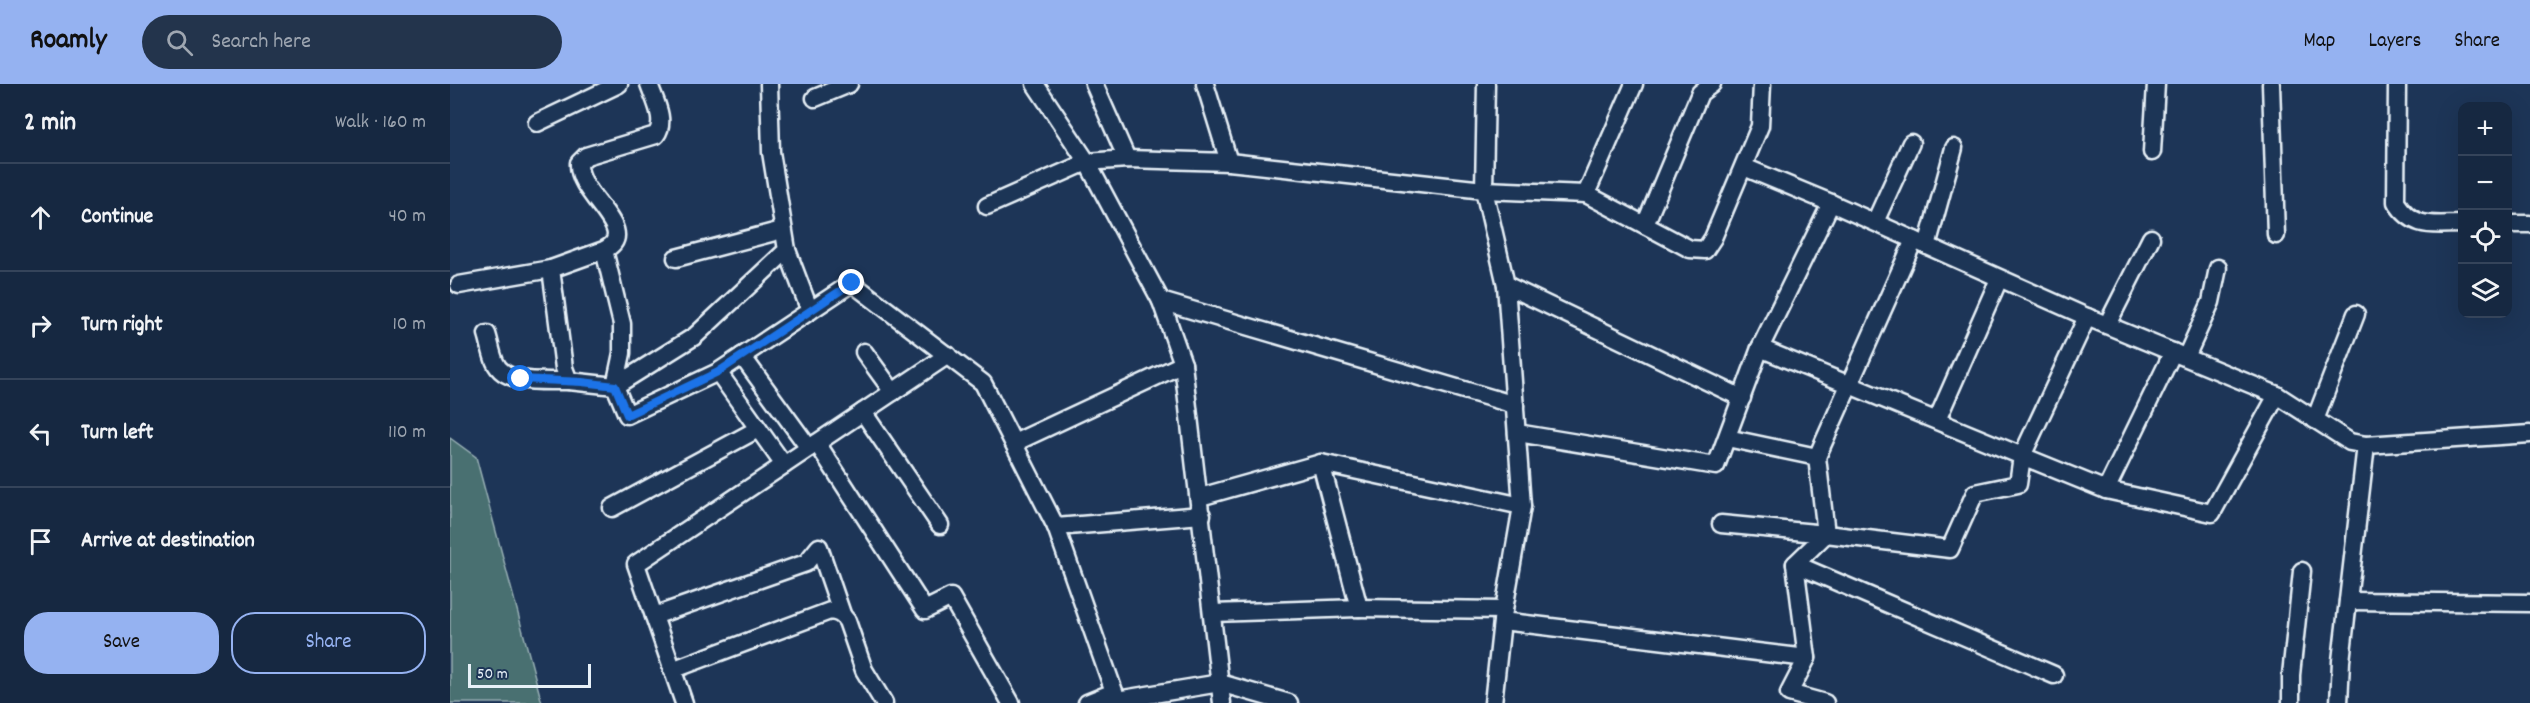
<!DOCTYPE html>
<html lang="en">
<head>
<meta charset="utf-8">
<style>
	body { margin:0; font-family:Dekko,sans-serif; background:#23344c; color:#f1f3f6 }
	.controls { position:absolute; right:18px; top:18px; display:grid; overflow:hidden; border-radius:12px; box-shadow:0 6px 24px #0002 }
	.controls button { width:54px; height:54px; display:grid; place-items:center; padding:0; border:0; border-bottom:2px solid #35445a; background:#162841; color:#f1f3f6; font:30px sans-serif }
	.scale { position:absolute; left:18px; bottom:15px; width:123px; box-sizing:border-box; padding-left:6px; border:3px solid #e8f1f8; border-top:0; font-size:16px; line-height:21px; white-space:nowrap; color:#e8f1f8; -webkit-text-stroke:4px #1d3557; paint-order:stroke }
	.stop { position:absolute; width:18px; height:18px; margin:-14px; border:4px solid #1a73e8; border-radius:50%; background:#fff }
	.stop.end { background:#1a73e8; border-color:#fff; box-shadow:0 2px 6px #0008 }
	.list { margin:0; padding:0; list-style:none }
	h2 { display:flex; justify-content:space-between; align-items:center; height:78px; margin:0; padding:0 24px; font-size:26px }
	h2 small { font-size:20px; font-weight:400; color:#9ea6b1 }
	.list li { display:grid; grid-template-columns:39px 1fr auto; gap:18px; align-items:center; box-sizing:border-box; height:108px; padding:0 24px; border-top:2px solid #35445a }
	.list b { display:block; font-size:22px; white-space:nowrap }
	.list em { font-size:20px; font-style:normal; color:#9ea6b1 }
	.actions { display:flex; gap:12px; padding:18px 24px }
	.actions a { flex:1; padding:14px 0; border:2px solid #95b2f1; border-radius:24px; text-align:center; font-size:21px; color:#95b2f1 }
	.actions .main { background:#95b2f1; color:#111 }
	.icon { flex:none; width:33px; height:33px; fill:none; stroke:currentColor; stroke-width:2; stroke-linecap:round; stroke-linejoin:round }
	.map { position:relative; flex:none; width:2080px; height:619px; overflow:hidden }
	header { display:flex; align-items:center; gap:36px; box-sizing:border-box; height:84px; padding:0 30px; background:#95b2f1; color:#111 }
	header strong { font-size:28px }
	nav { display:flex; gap:33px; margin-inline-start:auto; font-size:21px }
	.search { width:420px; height:54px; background:#23344c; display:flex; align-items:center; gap:15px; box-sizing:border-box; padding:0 21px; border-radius:33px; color:#9ea6b1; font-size:22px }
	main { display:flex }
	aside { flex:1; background:#162841 }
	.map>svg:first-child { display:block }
	.green { fill:#496f71; stroke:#98b0b4; stroke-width:1.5 }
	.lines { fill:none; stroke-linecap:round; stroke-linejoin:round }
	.minor-casing { stroke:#e8f1f8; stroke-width:21 }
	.minor { stroke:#1d3557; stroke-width:16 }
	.route { stroke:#1a73e8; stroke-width:8 }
</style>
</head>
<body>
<header>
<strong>Roamly</strong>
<div class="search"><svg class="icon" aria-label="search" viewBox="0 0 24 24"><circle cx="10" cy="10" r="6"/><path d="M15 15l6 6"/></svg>Search here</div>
<nav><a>Map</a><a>Layers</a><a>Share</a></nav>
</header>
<main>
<aside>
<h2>2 min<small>Walk · 160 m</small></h2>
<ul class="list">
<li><svg class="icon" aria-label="ahead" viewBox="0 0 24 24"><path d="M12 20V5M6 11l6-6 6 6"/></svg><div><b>Continue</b></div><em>40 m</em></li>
<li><svg class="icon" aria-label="right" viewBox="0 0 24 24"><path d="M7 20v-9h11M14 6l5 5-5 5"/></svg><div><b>Turn right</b></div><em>10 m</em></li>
<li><svg class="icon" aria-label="left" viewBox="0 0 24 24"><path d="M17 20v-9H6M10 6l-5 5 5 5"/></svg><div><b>Turn left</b></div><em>110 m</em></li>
<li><svg class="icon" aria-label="arrive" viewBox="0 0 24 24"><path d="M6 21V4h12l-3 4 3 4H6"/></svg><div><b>Arrive at destination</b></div></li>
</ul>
<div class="actions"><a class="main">Save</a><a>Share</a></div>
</aside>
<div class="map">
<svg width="2080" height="619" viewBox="0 0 2080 619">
	<rect width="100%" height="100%" fill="#1d3557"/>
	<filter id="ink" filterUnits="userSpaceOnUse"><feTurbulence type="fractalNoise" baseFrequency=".0167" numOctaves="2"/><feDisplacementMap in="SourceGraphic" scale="12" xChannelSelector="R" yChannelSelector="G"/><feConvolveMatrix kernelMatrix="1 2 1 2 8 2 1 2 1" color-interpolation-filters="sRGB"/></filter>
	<g filter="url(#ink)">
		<path class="green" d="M0,354L26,373L92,619H0Z"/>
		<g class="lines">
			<g class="minor-casing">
				<g id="minor">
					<path d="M319,0L321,68L337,166L245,252L165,302L177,331L268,288L402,199L533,299L606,443"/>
					<path d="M585,0L637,78L696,189L711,217L733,280L772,619"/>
					<path d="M644,0L677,75"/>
					<path d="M755,0L779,78"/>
					<path d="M1036,0L1034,106L1056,201L1072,422L1052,537L1043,619"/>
					<path d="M1821,0L1826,151"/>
					<path d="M1947,0L1946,118C1964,146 1983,140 2012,140"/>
					<path d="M365,14L399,0"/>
					<path d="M87,39L169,0"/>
					<path d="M1702,68L1706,0"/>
					<path d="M1294,83L1381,119"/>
					<path d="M1136,110L1184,0"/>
					<path d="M537,122L637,78L677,75L779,78L1034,106L1136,110L1240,165L1255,166L1263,154L1310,42L1312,0"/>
					<path d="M1425,138L1461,59"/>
					<path d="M2058,140H2080"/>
					<path d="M1195,141L1250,9L1262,0"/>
					<path d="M1477,162L1504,64"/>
					<path d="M154,166L172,240V269L165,302L119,297L114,284L101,185L154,166C192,147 127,112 129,79L136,72L206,51C217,37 204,15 199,0"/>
					<path d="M337,166L360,227"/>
					<path d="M226,174L332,146"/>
					<path d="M9,201L101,185"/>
					<path d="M1056,201L1292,314"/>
					<path d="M711,217L1065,321"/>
					<path d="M1657,241L1701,154"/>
					<path d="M37,250C40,259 41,269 45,278C55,302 98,296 119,297"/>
					<path d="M1310,264L1572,372L1637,233"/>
					<path d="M414,268L443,308"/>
					<path d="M292,272L359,364"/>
					<path d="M1736,273L1761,218L1768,184"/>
					<path d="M268,288L334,381"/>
					<path d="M413,328L490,441"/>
					<path d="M1487,336L1549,195"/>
					<path d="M1865,336L1906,230"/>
					<path d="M1067,349L1266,382L1310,264L1381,119L1637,233L1827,311L1900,358L1916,361L2080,350"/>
					<path d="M1277,354L1367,373L1464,156"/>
					<path d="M367,359L475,526L501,513L561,619"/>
					<path d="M564,359L733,280"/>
					<path d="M1367,373L1376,450L1500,465L1525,409L1568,400L1572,372L1656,406L1723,268"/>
					<path d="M1656,406L1762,429L1827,311"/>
					<path d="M750,413L871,379"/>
					<path d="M162,424L308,345"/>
					<path d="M1271,440L1376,450L1345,480L1357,574"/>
					<path d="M1345,480L1604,591"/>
					<path d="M1898,517L2080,519"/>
					<path d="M909,524L1054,526"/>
					<path d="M763,529L909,524L871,379L1072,422"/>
					<path d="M204,532L356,479L369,463L392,530"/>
					<path d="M1052,537L1357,574L1339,609L1375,619"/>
					<path d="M222,586L380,527C388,528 392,530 397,537L414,586L434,619"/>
					<path d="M667,616L606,443L752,431"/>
					<path d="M234,619L186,480L498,271"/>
					<path d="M637,619L664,608"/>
					<path d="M667,619V616L770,599L839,619"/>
					<path d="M1841,619V591L1852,487"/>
					<path d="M1889,619L1891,577L1916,361"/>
				</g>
			</g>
			<use href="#minor" class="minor"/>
		</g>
	</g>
	<g class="lines" filter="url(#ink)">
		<path class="route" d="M71,295L132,298L165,302L177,331L268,288L402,199"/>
	</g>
</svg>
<div class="controls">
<button>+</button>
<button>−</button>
<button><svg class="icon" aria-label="locate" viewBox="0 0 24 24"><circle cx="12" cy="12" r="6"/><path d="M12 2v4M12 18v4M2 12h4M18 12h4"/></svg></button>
<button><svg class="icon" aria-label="layers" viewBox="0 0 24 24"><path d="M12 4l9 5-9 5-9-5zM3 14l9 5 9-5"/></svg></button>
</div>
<div class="scale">50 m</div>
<div class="stop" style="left:71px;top:295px"></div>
<div class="stop end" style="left:402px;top:199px"></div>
</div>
</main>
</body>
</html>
